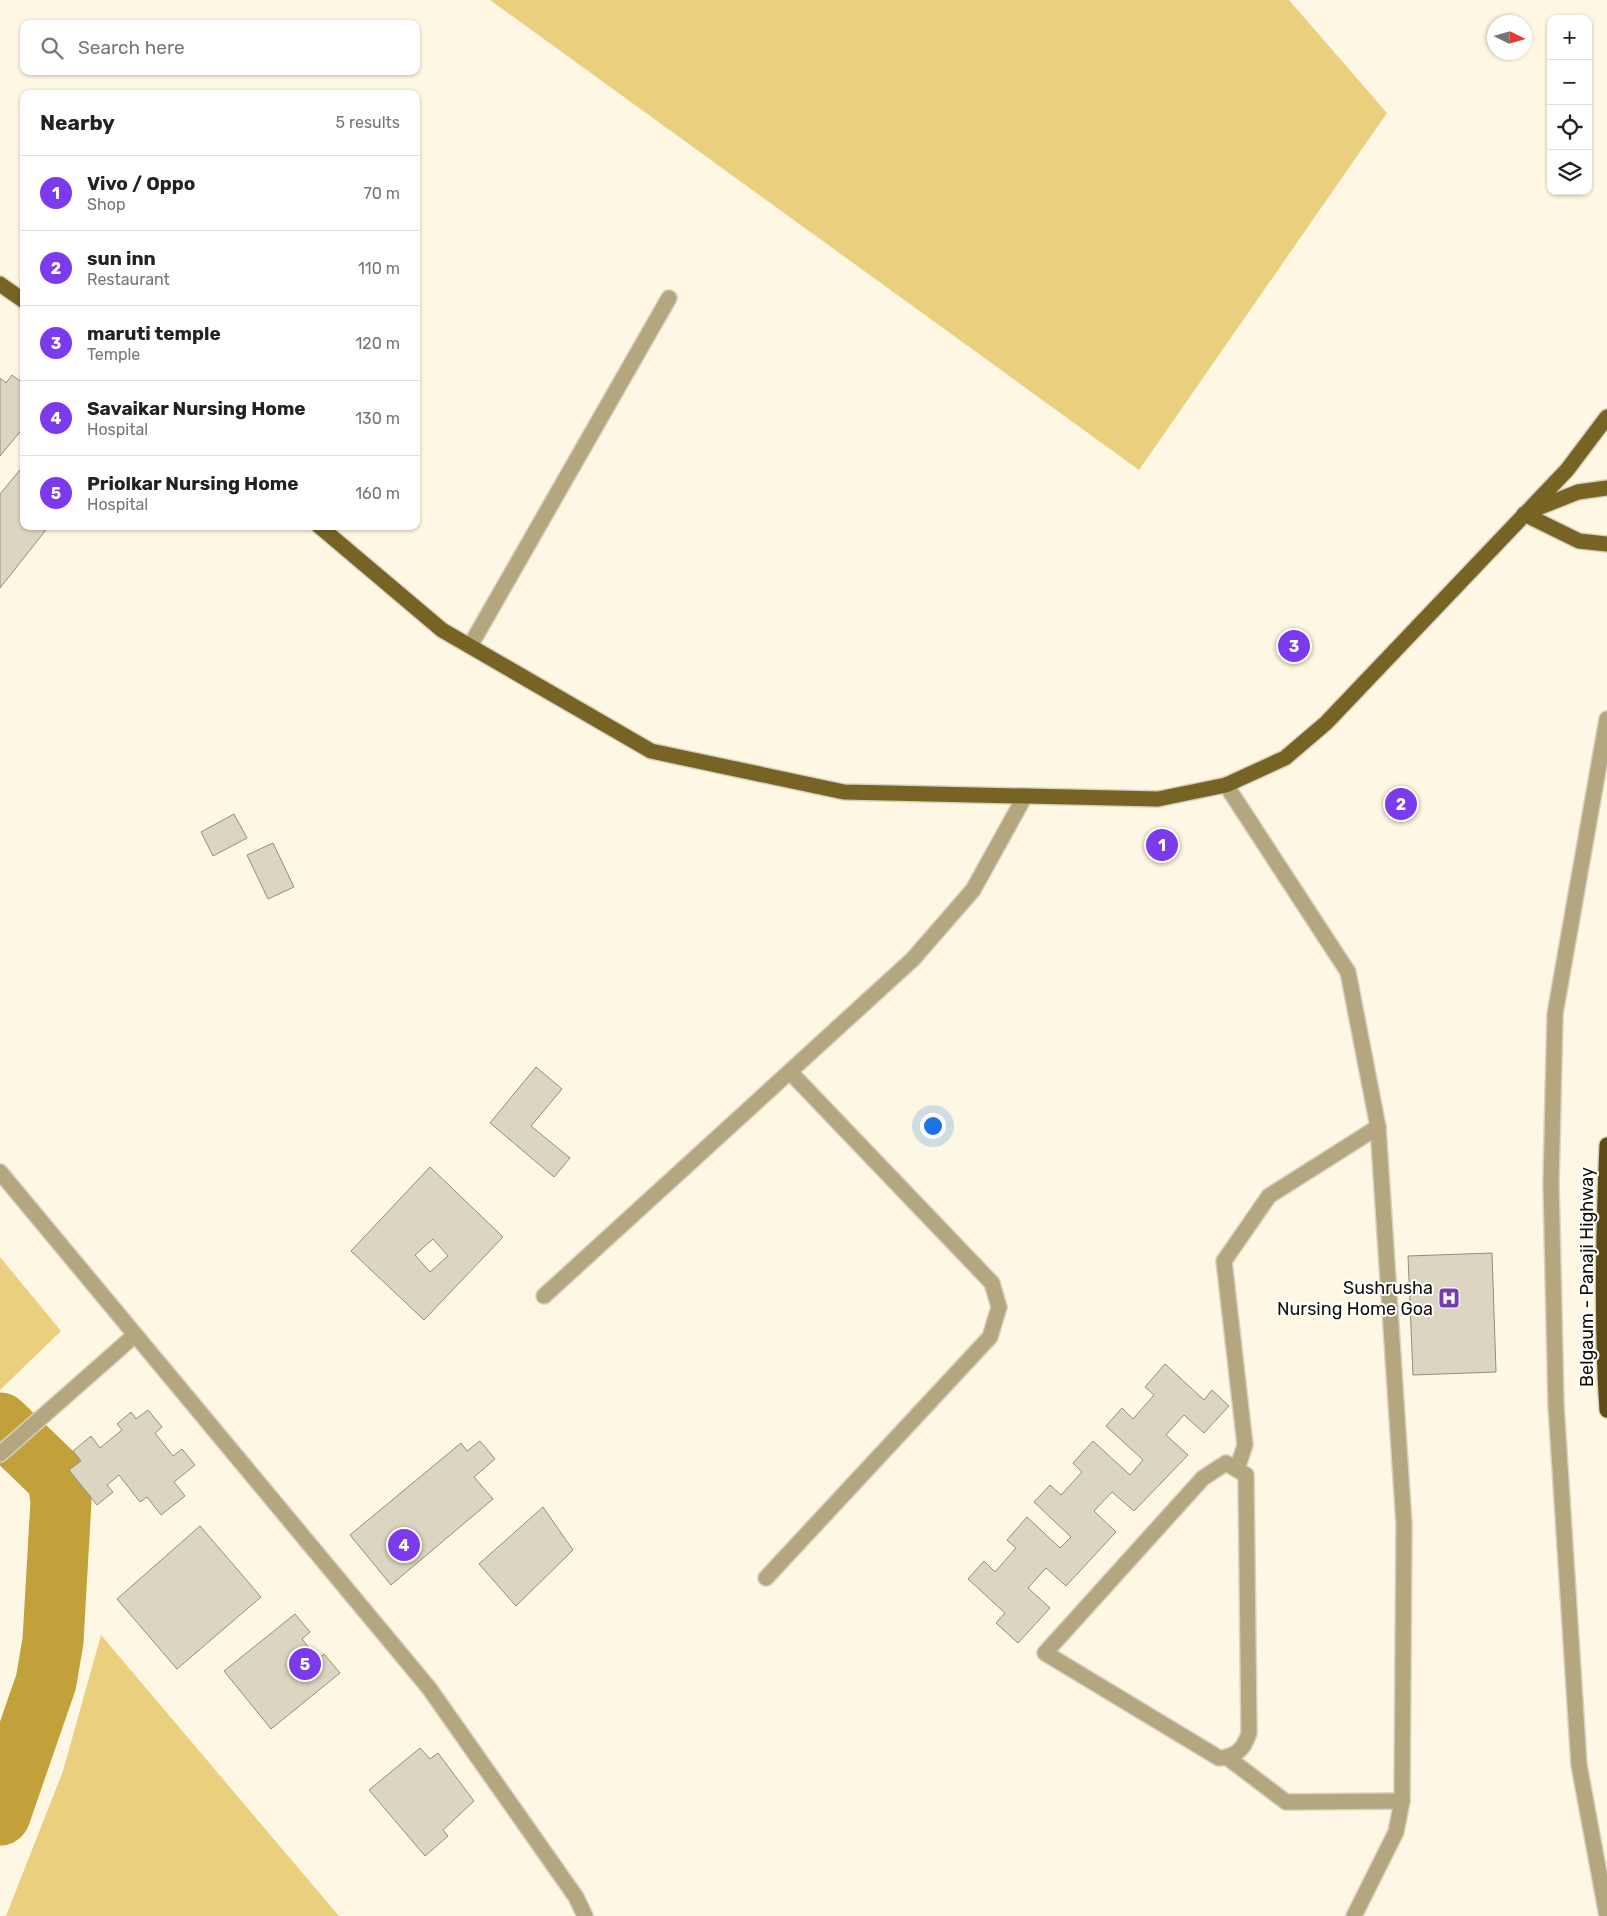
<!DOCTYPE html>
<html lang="en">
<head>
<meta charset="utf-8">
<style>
	body { margin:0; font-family:Rubik,sans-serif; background:#f2f2f2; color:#222 }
	.controls { position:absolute; right:15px; top:15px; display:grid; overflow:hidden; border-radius:10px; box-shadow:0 1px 4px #0004 }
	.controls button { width:45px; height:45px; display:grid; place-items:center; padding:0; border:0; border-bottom:1px solid #e0e0e0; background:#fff; color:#222; font:25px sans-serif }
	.compass { position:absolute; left:1487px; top:15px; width:45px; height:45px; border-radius:50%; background:#fff; box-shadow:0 1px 4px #0004; rotate:95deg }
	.you { position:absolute; left:932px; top:1125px; width:18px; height:18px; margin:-12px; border:4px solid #fff; border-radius:50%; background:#1a73e8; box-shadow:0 0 0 8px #1a73e833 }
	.badge { display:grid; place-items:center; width:32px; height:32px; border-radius:50%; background:#7c3aed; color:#fff; font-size:16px; font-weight:700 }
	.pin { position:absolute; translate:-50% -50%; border:2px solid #fff; box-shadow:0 1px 5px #0006 }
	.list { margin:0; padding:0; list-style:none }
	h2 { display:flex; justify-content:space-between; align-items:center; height:65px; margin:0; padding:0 20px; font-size:21px }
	h2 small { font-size:16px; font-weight:400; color:#767676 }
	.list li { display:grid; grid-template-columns:32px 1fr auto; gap:15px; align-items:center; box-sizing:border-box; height:75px; padding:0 20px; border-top:1px solid #e0e0e0 }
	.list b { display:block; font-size:19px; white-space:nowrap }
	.list p { margin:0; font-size:16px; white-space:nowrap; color:#767676 }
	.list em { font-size:16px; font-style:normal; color:#767676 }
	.icon { flex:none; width:28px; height:28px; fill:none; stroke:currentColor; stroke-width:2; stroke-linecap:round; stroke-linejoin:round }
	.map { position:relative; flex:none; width:1607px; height:1916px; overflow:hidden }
	.search { position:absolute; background:#fff; box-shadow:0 1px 4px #0004; left:20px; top:20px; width:400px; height:55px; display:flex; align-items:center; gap:12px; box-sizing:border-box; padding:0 18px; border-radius:10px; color:#767676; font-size:19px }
	.panel { position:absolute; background:#fff; box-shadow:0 1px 4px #0004; left:20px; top:90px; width:400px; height:440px; border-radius:10px }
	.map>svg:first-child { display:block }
	.green { fill:#eacf7f }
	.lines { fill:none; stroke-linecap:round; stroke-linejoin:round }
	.river { stroke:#c2a13b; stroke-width:61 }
	.building { fill:#dbd5c1; stroke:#938d7b; fill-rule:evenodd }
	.minor-casing { stroke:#d8d2c0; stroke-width:18 }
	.major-casing { stroke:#d8d2c0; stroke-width:18 }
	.highway-casing { stroke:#d8d2c0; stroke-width:18 }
	.minor { stroke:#b4a67f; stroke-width:15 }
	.major { stroke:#776324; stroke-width:15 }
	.highway { stroke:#5d4c15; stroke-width:15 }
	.labels { text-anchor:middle; stroke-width:4; stroke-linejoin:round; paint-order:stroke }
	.street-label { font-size:18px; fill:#121009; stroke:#fff }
	.poi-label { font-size:18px; fill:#121009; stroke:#fff; text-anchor:end }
</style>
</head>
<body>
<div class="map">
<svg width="1607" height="1916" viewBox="0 0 1607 1916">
	<rect width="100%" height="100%" fill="#fef7e3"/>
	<g class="green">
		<path d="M490,0H1289L1387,113L1139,470Z"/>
		<path d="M0,1257L61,1331L0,1390Z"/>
		<path d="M101,1635L339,1916H6L63,1771Z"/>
	</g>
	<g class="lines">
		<path class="river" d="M0,1423L58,1479L61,1501L53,1641L46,1682L0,1815"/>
	</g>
	<g class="building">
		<path d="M12,375L24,384V427L0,456V378L6,383Z"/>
		<path d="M24,465V526H49L0,588V494Z"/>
		<path d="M234,814L247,838L213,856L201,832Z"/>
		<path d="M273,843L294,887L268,899L247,855Z"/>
		<path d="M536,1067L562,1089L531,1126L570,1158L554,1177L490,1123Z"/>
		<path d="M430,1167L503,1237L424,1320L351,1251ZM433,1239L448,1256L430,1272L415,1255Z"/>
		<path d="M1492,1253L1496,1372L1413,1375L1408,1256Z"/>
		<path d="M1165,1364L1204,1400L1212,1390L1229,1406L1204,1433L1184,1415L1166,1435L1188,1455L1134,1511L1112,1492L1094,1511L1116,1532L1066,1586L1046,1568L1028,1588L1050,1608L1018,1643L996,1623L1005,1613L968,1579L984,1561L995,1572L1016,1548L1007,1540L1027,1517L1060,1548L1071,1537L1034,1502L1050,1485L1061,1495L1082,1472L1073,1463L1093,1441L1130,1475L1143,1460L1106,1426L1122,1408L1133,1419L1154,1395L1145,1387Z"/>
		<path d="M148,1410L162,1427L155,1433L173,1456L182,1449L195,1465L174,1482L185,1496L161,1515L147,1497L140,1502L119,1475L107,1485L113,1492L97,1505L69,1470L81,1461L73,1451L91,1436L100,1448L122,1430L117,1424L131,1412L136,1419Z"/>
		<path d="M480,1441L495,1459L474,1477L493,1499L391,1585L350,1535L461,1443L467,1451Z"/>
		<path d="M543,1507L573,1550L516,1606L479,1564Z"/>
		<path d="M200,1526L261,1597L177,1669L117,1599Z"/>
		<path d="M295,1614L310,1632L302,1639L318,1659L324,1654L340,1673L271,1729L224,1671Z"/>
		<path d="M420,1748L430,1759L438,1753L474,1801L443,1830L448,1836L425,1856L369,1790Z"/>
	</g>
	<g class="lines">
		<g class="minor-casing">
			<g id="minor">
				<path d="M470,646L669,298"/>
				<path d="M1607,719L1555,1014L1551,1183L1556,1405L1579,1765L1607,1916"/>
				<path d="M1226,785L1348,972L1378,1127L1404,1524L1402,1801L1396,1832L1354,1916"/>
				<path d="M0,1172L429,1688L576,1897L585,1916"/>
				<path d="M544,1296L913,959L973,890L1025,796"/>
				<path d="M0,1454L135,1335"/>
				<path d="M1226,1463L1246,1475L1249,1733C1244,1749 1236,1757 1219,1758L1045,1653L1203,1478Z"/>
				<path d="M1237,1469L1245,1445L1224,1261L1269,1196L1378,1127"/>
				<path d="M766,1578L990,1337L999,1307L992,1283L790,1072"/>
				<path d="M1228,1758L1286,1802L1402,1801"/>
			</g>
		</g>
		<g class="major-casing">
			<g id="major">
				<path d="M0,284L24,301"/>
				<path d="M1530,511L1578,492L1607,488"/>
				<path d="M1524,514L1579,541L1607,544"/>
				<path d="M319,526L442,630L651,751L844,792L1158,799L1226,785L1285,758L1326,723L1567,470L1607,417"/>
			</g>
		</g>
		<g class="highway-casing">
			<path id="highway" d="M1607,1145C1603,1233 1601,1322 1607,1410"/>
		</g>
		<use href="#minor" class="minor"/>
		<use href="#major" class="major"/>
		<use href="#highway" class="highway"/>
	</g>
	<defs>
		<g id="hospital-square" transform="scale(1.125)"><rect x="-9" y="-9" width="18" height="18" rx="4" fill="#733cb2" stroke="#fff"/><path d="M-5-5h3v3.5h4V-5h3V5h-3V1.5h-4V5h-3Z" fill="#fff"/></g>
	</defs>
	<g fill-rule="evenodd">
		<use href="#hospital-square" x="1449" y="1298"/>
	</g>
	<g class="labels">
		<g class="street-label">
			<text transform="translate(1587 1277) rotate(-90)" y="6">Belgaum - Panaji Highway</text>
		</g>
		<g class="poi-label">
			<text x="1433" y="1294">Sushrusha<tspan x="1433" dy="21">Nursing Home Goa</tspan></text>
		</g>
	</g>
</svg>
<div class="controls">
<button>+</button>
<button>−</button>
<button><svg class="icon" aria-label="locate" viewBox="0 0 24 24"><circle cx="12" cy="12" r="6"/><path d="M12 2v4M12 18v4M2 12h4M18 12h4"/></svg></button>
<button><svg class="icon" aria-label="layers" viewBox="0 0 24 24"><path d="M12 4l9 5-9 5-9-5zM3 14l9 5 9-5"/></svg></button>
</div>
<svg class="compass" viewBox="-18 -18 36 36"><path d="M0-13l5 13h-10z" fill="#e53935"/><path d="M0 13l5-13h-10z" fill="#767676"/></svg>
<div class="you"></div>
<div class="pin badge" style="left:1162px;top:845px">1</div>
<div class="pin badge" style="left:1401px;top:804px">2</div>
<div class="pin badge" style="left:1294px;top:646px">3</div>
<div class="pin badge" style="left:404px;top:1545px">4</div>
<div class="pin badge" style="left:305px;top:1664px">5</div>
<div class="search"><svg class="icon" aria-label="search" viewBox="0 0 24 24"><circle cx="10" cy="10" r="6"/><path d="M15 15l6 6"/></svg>Search here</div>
<section class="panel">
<h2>Nearby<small>5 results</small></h2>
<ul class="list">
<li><span class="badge">1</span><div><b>Vivo / Oppo</b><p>Shop</p></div><em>70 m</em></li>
<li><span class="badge">2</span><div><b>sun inn</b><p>Restaurant</p></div><em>110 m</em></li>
<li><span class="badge">3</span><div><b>maruti temple</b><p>Temple</p></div><em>120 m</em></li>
<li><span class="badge">4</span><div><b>Savaikar Nursing Home</b><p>Hospital</p></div><em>130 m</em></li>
<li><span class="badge">5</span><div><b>Priolkar Nursing Home</b><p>Hospital</p></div><em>160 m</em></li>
</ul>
</section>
</div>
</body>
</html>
